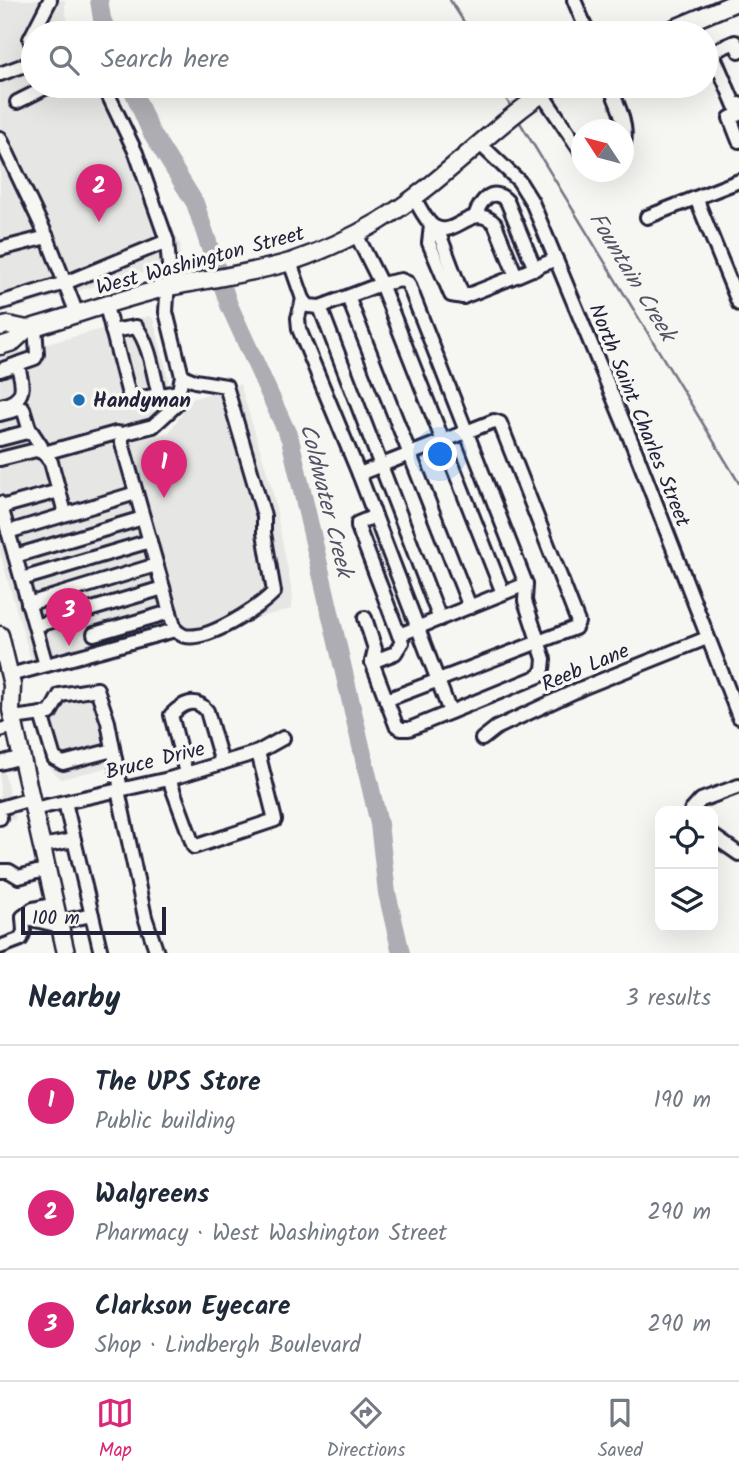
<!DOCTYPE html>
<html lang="en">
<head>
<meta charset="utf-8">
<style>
	body { margin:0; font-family:Kalam,sans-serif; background:#f6f6f7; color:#1f2937 }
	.controls { position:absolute; right:21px; bottom:21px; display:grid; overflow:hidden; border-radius:14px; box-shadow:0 7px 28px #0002 }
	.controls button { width:63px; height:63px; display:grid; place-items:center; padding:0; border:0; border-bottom:2px solid #e0e1e3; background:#fff; color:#1f2937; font:35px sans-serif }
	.compass { position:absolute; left:571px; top:119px; width:63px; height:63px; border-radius:50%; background:#fff; box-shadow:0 7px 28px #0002; rotate:306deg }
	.scale { position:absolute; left:21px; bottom:18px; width:145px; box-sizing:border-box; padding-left:7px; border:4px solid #22223b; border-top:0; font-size:19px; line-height:24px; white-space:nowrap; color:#22223b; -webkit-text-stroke:5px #f6f6f2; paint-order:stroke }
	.you { position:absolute; left:441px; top:455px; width:24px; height:24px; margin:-18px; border:5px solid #fff; border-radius:50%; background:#1a73e8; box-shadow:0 0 0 10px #1a73e833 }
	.badge { display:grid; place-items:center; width:46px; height:46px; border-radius:50%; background:#db2777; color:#fff; font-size:23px; font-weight:700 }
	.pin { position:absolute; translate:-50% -58px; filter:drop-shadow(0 2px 4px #0008) }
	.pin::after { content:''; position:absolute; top:37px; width:24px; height:21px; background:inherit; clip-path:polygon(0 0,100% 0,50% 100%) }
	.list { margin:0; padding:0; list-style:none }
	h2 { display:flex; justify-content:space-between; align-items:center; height:91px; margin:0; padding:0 28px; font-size:30px }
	h2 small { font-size:23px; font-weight:400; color:#747a83 }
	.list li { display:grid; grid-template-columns:46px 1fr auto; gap:21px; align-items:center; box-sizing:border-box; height:112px; padding:0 28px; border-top:2px solid #e0e1e3 }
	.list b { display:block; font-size:26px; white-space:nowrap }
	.list p { margin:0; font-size:23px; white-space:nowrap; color:#747a83 }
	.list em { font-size:23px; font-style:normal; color:#747a83 }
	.icon { flex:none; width:38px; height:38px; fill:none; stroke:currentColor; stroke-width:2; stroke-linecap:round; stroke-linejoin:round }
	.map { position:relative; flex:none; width:739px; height:953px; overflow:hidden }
	.search { position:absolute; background:#fff; box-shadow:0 7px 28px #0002; left:21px; right:21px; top:21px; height:77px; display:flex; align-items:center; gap:18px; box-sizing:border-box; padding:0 24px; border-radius:38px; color:#747a83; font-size:26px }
	.sheet { height:427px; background:#fff }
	nav { display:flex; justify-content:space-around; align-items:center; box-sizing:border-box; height:98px; border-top:2px solid #e0e1e3; background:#fff; font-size:19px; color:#747a83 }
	nav a { display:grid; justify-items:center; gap:4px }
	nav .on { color:#db2777 }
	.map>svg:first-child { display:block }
	.built { fill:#e6e6e4 }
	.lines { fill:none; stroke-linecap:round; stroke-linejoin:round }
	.stream { stroke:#757583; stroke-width:2.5 }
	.river { stroke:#adadb3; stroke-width:18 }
	.minor-casing { stroke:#22223b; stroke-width:18 }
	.major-casing { stroke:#22223b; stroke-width:21 }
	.minor { stroke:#f6f6f2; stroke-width:12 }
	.major { stroke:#f6f6f2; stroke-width:16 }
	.poi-dot { fill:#1f6fb2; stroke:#f6f6f2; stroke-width:2.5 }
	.labels { text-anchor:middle; stroke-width:7; stroke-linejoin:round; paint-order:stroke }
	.street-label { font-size:21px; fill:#22223b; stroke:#f6f6f2 }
	.poi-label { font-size:21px; font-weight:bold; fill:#22223b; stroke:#f6f6f2; text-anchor:start }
	.water-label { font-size:23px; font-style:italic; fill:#535365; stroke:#f6f6f2 }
</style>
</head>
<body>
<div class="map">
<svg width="739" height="953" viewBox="0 0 739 953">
	<rect width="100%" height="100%" fill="#f6f6f2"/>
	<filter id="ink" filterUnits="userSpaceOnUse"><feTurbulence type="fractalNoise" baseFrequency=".0143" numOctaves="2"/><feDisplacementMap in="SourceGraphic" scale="14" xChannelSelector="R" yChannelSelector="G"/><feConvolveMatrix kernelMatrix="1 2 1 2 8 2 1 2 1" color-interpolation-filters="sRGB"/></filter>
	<g filter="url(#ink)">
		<g class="built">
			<path d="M0,0H65V14L75,33H33V86H103L136,148L181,246L180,262L0,313Z"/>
			<path d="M149,316L153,318L169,380L156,413L153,419L98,435L113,437L116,446L169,432L192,399L240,384L272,488L293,597L291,609L36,677L0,553V357Z"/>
			<path d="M92,683L103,690L122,764L61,779L50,768L38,712L54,693Z"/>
			<path d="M0,755L16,819L0,823Z"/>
		</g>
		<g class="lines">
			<g class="stream">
				<path d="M450,0L471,33"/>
				<path d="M77,33L102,19"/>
				<path d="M499,86L512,109"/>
				<path d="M519,121L739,483"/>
			</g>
			<g class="river">
				<path d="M99,0L102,19L108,33"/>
				<path d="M131,86L150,130L195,203L229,305L290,439L379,824L387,893L401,953"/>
			</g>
			<g class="minor-casing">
				<g id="minor">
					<path d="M574,0L588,33"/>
					<path d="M33,48L30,39L50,0"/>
					<path d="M739,51L735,42L712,52L735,106L739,104"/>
					<path d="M0,74L33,62"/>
					<path d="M104,86L136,153L167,241"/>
					<path d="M610,86C617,104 628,124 624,144"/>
					<path d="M542,94L582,153"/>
					<path d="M17,102L49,86"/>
					<path d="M739,114L730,118L739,141"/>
					<path d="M0,138L47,237L0,249"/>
					<path d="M479,143L519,181L532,202L635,450L739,717"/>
					<path d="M414,198C419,206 425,220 433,226C454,241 472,200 495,224L516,276L556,259"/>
					<path d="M696,198L739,304"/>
					<path d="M475,216C480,202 492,185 507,201L535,269"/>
					<path d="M647,217L739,181"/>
					<path d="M431,225L429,243L451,295L463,297L516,276"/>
					<path d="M437,228L463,297"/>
					<path d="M47,237L77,314"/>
					<path d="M290,262L303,299L308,306L320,307L381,284L356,234"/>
					<path d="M348,297L470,607"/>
					<path d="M303,299L298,318L299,329L359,474L450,712"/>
					<path d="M0,303L65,283L167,241L169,265L166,312L182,376L176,405L153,426L122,434V443L175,630L10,675"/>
					<path d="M106,306L128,391L135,399L179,392"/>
					<path d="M320,307L440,619"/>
					<path d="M112,331L136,327C150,345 153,373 159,395"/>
					<path d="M0,370L35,358L37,354L35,327"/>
					<path d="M0,406C27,401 24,385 17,364"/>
					<path d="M0,414L23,408L29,428L27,432L0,439"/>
					<path d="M29,428L41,446L40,451"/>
					<path d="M44,453L51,462L65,513"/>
					<path d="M0,459L36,450L44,453L116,433L122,434"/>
					<path d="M359,474L494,421L500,423L578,622L575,628L386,700"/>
					<path d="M0,503L46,665"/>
					<path d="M1,507L59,491"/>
					<path d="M375,516L358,523V527L399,635L526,584"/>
					<path d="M8,532L136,493"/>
					<path d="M15,556L143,518"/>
					<path d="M22,579L150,541"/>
					<path d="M28,604L156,565"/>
					<path d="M365,618L375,649L372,662L396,725L401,729H409L539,676L543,669L544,659L525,601L526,584L408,283L401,280L381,284L503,593"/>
					<path d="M35,626L163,588"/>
					<path d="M175,630C178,632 181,635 185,636C209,641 258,608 274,592L264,533V516L226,386L195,381L182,376"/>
					<path d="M94,634L170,612"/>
					<path d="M372,662L395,653L402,642L399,635"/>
					<path d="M41,714L54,758L63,763L113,750"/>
					<path d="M13,718L50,713L60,695L97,689L108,722L121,790"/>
					<path d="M0,730L15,726"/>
					<path d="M482,739L496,728L582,688L707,638"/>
					<path d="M0,763L22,757"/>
					<path d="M186,773L171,715C182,704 195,696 207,711L222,763"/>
					<path d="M169,779L194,847L275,820L258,752"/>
					<path d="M118,790L145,917L157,953"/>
					<path d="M65,802L101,953"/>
					<path d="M0,808L31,799"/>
					<path d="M33,809L169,779L258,752L283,738"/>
					<path d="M691,811L701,800L739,786"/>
					<path d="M0,817V818"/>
					<path d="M713,836L739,854"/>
					<path d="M42,846L74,840"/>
					<path d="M0,871H9L19,877L47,869"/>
					<path d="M23,917L60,926"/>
					<path d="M23,917L33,909L55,904"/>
					<path d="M59,922L92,915"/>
					<path d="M0,947L21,939L24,931L23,917"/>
				</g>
			</g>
			<g class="major-casing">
				<g id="major">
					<path d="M663,33L739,1"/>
					<path d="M0,327L8,325L27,329"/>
					<path d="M0,346L13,342L27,329C73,316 119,299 165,288C207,279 249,274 290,262C320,252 351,238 378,222C442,184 491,126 554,86"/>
					<path d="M0,635L12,685L11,710L66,953"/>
				</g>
			</g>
			<use href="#minor" class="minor"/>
			<use href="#major" class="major"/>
		</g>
	</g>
	<circle class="poi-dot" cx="79" cy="400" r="7"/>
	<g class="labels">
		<g class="street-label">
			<text transform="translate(200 260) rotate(-15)" y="7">West Washington Street</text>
			<text transform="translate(640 415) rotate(68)" y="7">North Saint Charles Street</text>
			<text transform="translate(585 667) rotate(-23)" y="7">Reeb Lane</text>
			<text transform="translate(155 760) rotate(-14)" y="7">Bruce Drive</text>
		</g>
		<g class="poi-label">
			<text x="93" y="407">Handyman</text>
		</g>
		<g class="water-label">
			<text transform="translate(633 276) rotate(59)" y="8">Fountain Creek</text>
			<text transform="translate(327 500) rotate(76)" y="8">Coldwater Creek</text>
		</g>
	</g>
</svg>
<div class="controls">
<button><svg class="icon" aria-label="locate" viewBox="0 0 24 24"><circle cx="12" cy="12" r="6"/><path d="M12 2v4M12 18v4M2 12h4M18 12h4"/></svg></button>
<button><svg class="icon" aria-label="layers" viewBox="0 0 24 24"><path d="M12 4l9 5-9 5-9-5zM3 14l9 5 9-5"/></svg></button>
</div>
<svg class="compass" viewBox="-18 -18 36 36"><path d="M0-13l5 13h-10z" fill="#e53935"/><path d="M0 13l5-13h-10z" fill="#747a83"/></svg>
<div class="scale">100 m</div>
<div class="you"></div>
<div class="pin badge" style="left:164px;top:498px">1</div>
<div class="pin badge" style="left:99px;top:222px">2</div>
<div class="pin badge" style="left:69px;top:646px">3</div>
<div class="search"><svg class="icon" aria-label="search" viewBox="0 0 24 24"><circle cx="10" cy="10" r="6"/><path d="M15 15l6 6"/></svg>Search here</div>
</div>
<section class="sheet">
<h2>Nearby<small>3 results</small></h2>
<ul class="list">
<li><span class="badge">1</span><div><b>The UPS Store</b><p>Public building</p></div><em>190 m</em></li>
<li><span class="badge">2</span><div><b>Walgreens</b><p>Pharmacy · West Washington Street</p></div><em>290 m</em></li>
<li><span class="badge">3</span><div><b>Clarkson Eyecare</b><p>Shop · Lindbergh Boulevard</p></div><em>290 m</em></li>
</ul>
</section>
<nav>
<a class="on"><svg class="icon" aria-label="map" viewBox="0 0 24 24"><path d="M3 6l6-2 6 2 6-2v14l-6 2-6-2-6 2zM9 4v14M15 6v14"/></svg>Map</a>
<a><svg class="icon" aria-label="directions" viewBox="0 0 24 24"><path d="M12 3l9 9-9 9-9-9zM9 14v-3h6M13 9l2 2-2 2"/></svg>Directions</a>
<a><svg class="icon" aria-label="saved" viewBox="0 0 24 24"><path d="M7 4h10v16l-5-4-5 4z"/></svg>Saved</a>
</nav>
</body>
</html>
